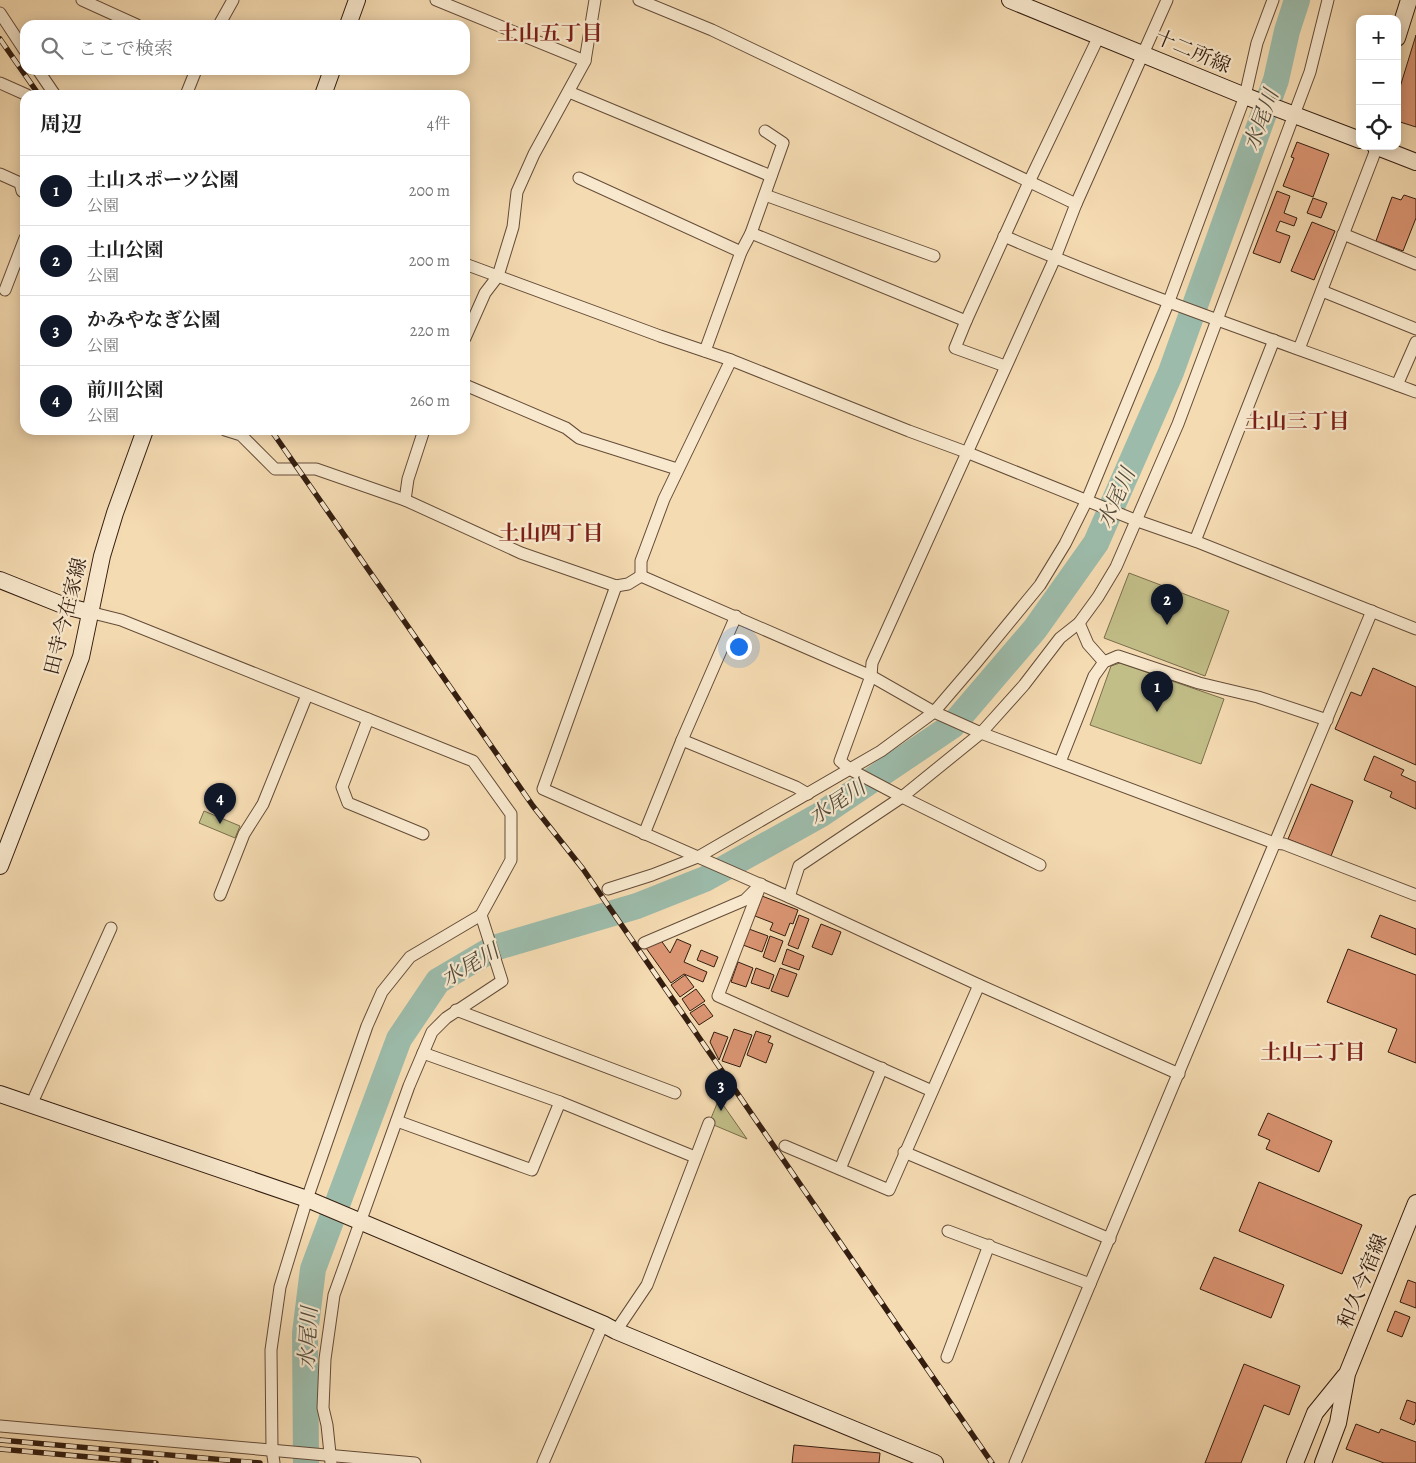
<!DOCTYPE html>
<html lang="ja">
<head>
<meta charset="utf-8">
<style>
	body { margin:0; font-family:Alegreya,"Noto Serif JP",serif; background:#f6f6f6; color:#222 }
	.controls { position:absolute; right:15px; top:15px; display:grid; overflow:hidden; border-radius:10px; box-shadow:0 2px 12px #0003 }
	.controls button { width:45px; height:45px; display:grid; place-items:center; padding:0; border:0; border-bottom:1px solid #e0e0e0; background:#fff; color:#222; font:25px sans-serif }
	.you { position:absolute; left:738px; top:646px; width:18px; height:18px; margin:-12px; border:4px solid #fff; border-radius:50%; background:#1a73e8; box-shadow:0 0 0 8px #1a73e833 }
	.badge { display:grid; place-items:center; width:32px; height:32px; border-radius:50%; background:#111827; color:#fff; font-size:16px; font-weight:700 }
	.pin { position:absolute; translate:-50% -41px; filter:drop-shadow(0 1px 2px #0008) }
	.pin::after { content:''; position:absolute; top:26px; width:18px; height:15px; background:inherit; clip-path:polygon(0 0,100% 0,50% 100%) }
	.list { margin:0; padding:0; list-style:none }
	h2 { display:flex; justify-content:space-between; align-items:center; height:65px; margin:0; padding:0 20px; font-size:21px }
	h2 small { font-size:16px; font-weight:400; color:#767676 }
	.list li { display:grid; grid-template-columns:32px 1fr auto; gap:15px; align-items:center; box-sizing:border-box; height:70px; padding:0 20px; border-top:1px solid #e0e0e0 }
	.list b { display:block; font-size:19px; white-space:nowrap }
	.list p { margin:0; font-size:16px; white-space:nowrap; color:#767676 }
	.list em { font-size:16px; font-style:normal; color:#767676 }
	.icon { flex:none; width:28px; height:28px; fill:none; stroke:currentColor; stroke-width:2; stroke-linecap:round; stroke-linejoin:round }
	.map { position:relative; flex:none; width:1416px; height:1463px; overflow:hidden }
	.search { position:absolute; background:#fff; box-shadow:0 2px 12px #0003; left:20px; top:20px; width:450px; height:55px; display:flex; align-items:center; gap:12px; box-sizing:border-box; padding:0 18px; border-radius:15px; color:#767676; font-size:19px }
	.panel { position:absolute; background:#fff; box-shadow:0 2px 12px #0003; left:20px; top:90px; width:450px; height:345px; border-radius:15px }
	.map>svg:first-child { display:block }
	.green { fill:#c2be88; stroke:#7a6e4c }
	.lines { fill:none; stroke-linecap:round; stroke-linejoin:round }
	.river { stroke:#9cbbaa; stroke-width:26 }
	.building { fill:#db9573; stroke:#331d10 }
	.street-casing { stroke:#644c38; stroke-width:13 }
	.secondary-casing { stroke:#331d10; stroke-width:18 }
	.street { stroke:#f8e8cd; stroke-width:11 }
	.secondary { stroke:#f8e8cd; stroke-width:16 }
	.rail-casing { stroke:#331d10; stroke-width:5.5 }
	.rail { stroke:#f8e8cd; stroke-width:4; stroke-dasharray:11; stroke-linecap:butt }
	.labels { text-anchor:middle; stroke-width:4.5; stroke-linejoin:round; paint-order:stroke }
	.street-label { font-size:20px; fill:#331d10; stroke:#f8e8cd }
	.neighbourhood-label { font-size:21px; font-weight:bold; fill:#7a1f14; stroke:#f8e8cd }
	.water-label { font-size:21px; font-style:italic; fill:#524c3e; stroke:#f8e8cd }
</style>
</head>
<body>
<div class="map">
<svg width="1416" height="1463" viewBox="0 0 1416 1463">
	<rect width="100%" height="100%" fill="#f5dbb2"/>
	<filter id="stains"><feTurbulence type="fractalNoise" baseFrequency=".004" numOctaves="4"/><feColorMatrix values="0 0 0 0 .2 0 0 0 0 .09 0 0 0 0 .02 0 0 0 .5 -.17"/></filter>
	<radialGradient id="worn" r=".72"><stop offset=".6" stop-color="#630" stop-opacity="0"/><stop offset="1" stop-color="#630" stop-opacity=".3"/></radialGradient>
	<g class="green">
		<path d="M1129,573L1229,611L1205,676L1104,638Z"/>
		<path d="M1120,663L1224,699L1201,764L1090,725L1111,666Z"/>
		<path d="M204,811L240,826L235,838L199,823Z"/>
		<path d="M719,1099L747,1139L709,1123Z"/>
	</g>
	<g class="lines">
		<path class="river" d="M306,1463L305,1333L313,1269L399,1039L438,981L494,948L637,906L705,879L820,815L952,726L1035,629L1096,543L1171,372L1276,80L1287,31L1297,0"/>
	</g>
	<g class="building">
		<path d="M1416,35V127L1397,121V97Z"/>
		<path d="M1297,142L1329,154L1313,197L1283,186L1294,158L1291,157Z"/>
		<path d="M1277,191L1290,196L1284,213L1297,218L1294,226L1280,221L1276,231L1290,236L1280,263L1253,253Z"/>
		<path d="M1404,195L1416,199V218L1403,251L1376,241L1392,197L1401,200Z"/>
		<path d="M1313,198L1327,203L1321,218L1307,213Z"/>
		<path d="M1312,222L1335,231L1314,280L1291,271Z"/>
		<path d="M1373,668L1416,687V765L1335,729L1351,692L1361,696Z"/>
		<path d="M1374,756L1404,770L1401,775L1416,782V809L1390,797L1392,792L1364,780Z"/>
		<path d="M1311,784L1353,801L1331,856L1288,839Z"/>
		<path d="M762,896L798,910L793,924L790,923L785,936L770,930L773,923L755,916Z"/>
		<path d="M799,915L809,919L798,949L788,945Z"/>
		<path d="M1380,915L1416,929V955L1371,937Z"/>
		<path d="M821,924L841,932L832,955L812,947Z"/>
		<path d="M749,929L768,936L762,952L743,945Z"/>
		<path d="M770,936L783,941L775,962L763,957Z"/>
		<path d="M660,939L670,953L677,939L691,945L684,962L707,972L703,982L684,974L671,983L646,948Z"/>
		<path d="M787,949L804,956L799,970L782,964Z"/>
		<path d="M1348,949L1416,975V1063L1388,1052L1397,1029L1327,1002Z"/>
		<path d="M701,950L718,957L714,967L697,960Z"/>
		<path d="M738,962L753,968L746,987L731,982Z"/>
		<path d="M756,968L774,975L769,989L751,983Z"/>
		<path d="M780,968L797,974L788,997L771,991Z"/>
		<path d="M685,975L694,987L680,997L671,985Z"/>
		<path d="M696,989L705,1001L690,1011L682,999Z"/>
		<path d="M704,1004L713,1016L699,1025L690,1013Z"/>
		<path d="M734,1029L752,1035L740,1067L722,1061Z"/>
		<path d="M756,1031L771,1036L768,1042L773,1044L766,1063L747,1055Z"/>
		<path d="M714,1032L728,1037L719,1060L710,1042Z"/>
		<path d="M1268,1113L1332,1141L1319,1172L1266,1149L1270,1140L1258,1135Z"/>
		<path d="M1259,1182L1362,1225L1342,1274L1239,1231Z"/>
		<path d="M1214,1257L1284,1285L1271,1318L1200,1289Z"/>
		<path d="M1408,1280L1416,1283V1308L1400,1302Z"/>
		<path d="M1395,1311L1410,1317L1402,1337L1387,1331Z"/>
		<path d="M1244,1364L1300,1386L1289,1415L1264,1405L1241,1463H1205Z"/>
		<path d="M1407,1400L1416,1403V1419L1414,1425L1400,1419Z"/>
		<path d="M1356,1424L1379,1433L1381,1429L1416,1442V1463H1384L1346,1449Z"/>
		<path d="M794,1445L880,1453L879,1463H792Z"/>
	</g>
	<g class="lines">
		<g class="street-casing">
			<g id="street">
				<path d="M82,0L137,25"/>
				<path d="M436,0L585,61"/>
				<path d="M639,0L712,30L1076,204"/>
				<path d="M0,13L25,51"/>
				<path d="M219,25L233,0"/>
				<path d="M38,70L55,95"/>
				<path d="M0,83L27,95"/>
				<path d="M569,92L771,176"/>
				<path d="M186,95L196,70"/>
				<path d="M0,174L20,183L22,191L25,193"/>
				<path d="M579,178L741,252"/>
				<path d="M765,195L934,256"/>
				<path d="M751,233L966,321"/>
				<path d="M1343,234L1416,264"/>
				<path d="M1004,236C1139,295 1279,341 1416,392"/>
				<path d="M465,264L660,336L731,360L909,431L966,452L1135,520L1195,541L1416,629"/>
				<path d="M5,290L25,238"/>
				<path d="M1322,291L1416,329"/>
				<path d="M465,338L485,293L498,276L513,227L517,192L534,154L585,61L595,0"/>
				<path d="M1299,349L1377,147"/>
				<path d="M705,351L741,252L751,233L783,143L765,131"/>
				<path d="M1005,366L955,348L966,321L1029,182L1099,36"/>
				<path d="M465,385L566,428L579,438L677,469"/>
				<path d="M1397,385L1416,342"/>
				<path d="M225,430L241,435L275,469H316L405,500L521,553L616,586L628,584L641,576"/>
				<path d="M405,500L408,479L424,430"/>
				<path d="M1195,541L1274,340"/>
				<path d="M641,576L871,676L934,712L981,733L1274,843L1284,844L1416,895"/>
				<path d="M641,576V561L664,499L731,360"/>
				<path d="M616,586L543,789L789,897L979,985L1179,1074"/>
				<path d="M89,612L121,620L473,761L511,814V860L481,915L410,957L382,992L367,1026L307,1199L280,1287L271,1350L272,1449L274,1463"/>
				<path d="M1079,623L1088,644L1104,662"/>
				<path d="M368,719L342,787L348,803L423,834"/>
				<path d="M682,740L796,787L808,794"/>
				<path d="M1060,762L1094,676L1104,662L1118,656L1199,683L1258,697L1327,720"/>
				<path d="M644,834L682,740L736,616"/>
				<path d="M1040,865L902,797L851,770L840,761L871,676L872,663L1055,258L1076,204L1167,0"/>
				<path d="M761,884L718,996L932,1091"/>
				<path d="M608,889L652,875L698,857L881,751L934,712L976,663L1040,585L1065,544L1087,500L1169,301L1245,96L1257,43L1273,0"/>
				<path d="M220,895L244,834L263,804L307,695"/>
				<path d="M789,897L799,866L902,797L981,733L1024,685L1060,638L1079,623L1098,597L1116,567L1178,424L1310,72L1328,0"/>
				<path d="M644,943L745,900L758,887"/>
				<path d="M456,1010L675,1093"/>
				<path d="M423,1053L560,1102L695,1157"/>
				<path d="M31,1105L111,928"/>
				<path d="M397,1121L532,1170L560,1102"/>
				<path d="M785,1146L889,1190L979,985"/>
				<path d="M904,1152L1110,1239"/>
				<path d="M840,1169L882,1068"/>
				<path d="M948,1231L1090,1284"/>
				<path d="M616,1331L647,1285L709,1123"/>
				<path d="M947,1357L989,1245"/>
				<path d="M0,1426L415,1463"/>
				<path d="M331,1463L327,1425L323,1408L325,1359L334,1295L409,1086L432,1032L446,1018L502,981L481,915"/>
				<path d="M543,1463L603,1324"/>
				<path d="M1015,1463L1372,611"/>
			</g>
		</g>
		<g class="secondary-casing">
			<g id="secondary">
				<path d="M1010,0L1245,96L1360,140"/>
				<path d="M348,25L357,0"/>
				<path d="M1397,38L1409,0"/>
				<path d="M323,95L332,70"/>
				<path d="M1375,146L1416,162"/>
				<path d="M0,580L65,606L89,612"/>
				<path d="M0,866L81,657L102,556L115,513L145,430"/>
				<path d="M0,1094L307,1199L603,1324L616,1331L935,1463"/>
				<path d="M1295,1463L1315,1413L1345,1376"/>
				<path d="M1323,1463L1338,1423L1347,1374L1416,1203"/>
			</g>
		</g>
		<use href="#street" class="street"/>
		<use href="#secondary" class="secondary"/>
		<g class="rail-casing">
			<g id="rail">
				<path d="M0,39L39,95"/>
				<path d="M271,430L533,806L583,869L992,1463"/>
				<path d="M0,1440L260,1463"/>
				<path d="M0,1449L156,1463"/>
			</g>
		</g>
		<use href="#rail" class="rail"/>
	</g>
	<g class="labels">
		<g class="street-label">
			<text transform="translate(1193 51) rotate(23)" y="7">十二所線</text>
			<text transform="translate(65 616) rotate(-76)" y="7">田寺今在家線</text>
			<text transform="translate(1362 1281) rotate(-68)" y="7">和久今宿線</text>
		</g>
		<g class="neighbourhood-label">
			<text x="550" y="40">土山五丁目</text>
			<text x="1297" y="428">土山三丁目</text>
			<text x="551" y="540">土山四丁目</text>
			<text x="1313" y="1059">土山二丁目</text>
		</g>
		<g class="water-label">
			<text transform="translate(1261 120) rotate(-70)" y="7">水尾川</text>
			<text transform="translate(1116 498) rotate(-66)" y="7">水尾川</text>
			<text transform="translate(837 802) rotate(-33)" y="7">水尾川</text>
			<text transform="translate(470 965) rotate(-30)" y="7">水尾川</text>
			<text transform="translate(308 1338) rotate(-87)" y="7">水尾川</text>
		</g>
	</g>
	<rect width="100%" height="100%" filter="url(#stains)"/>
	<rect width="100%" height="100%" fill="url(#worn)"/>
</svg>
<div class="controls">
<button>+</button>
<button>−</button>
<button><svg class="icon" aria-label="locate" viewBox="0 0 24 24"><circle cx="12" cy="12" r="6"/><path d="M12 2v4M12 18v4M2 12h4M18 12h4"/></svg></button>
</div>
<div class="you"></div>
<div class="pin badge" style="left:1157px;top:712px">1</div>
<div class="pin badge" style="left:1167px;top:625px">2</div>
<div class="pin badge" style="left:721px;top:1111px">3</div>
<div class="pin badge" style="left:220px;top:824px">4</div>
<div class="search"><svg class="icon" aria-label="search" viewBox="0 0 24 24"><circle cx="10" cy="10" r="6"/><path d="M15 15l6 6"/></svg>ここで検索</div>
<section class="panel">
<h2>周辺<small>4件</small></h2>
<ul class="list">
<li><span class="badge">1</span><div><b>土山スポーツ公園</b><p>公園</p></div><em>200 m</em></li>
<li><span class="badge">2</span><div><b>土山公園</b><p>公園</p></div><em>200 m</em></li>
<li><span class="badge">3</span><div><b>かみやなぎ公園</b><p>公園</p></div><em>220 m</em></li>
<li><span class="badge">4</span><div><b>前川公園</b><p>公園</p></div><em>260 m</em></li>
</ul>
</section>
</div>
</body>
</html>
